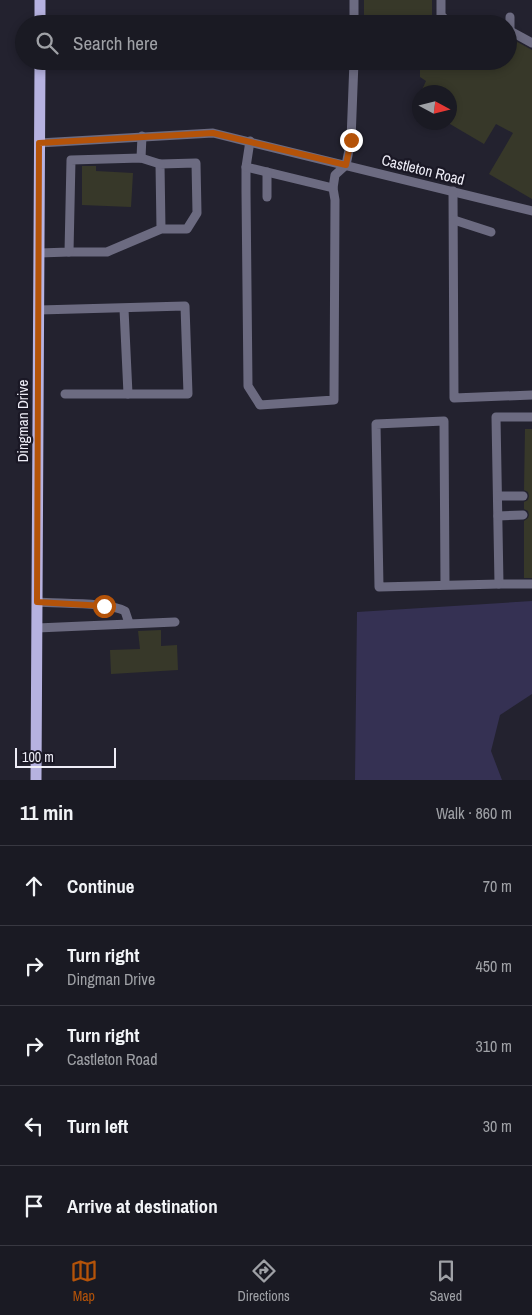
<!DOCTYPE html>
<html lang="en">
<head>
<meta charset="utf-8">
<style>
	body { margin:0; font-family:"Archivo Narrow",sans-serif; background:#23232b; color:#f1f3f6 }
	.compass { position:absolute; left:412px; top:85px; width:45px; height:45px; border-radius:50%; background:#1a1a23; box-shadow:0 2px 8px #0003; rotate:97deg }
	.scale { position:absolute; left:15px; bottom:12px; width:101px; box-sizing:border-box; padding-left:5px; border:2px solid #eeedf7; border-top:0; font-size:14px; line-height:18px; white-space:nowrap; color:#eeedf7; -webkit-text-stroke:4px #1a1825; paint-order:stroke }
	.stop { position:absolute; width:15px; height:15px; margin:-11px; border:4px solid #b45309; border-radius:50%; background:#fff }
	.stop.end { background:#b45309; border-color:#fff; box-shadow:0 1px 5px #0008 }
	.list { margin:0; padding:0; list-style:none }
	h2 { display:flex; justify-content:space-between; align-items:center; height:65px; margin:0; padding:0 20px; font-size:21px }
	h2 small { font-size:16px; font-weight:400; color:#9fa1a6 }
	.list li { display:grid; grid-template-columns:32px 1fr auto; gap:15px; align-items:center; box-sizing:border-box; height:80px; padding:0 20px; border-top:1px solid #383841 }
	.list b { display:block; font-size:19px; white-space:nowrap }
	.list p { margin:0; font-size:16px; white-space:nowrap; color:#9fa1a6 }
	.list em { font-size:16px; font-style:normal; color:#9fa1a6 }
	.icon { flex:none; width:28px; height:28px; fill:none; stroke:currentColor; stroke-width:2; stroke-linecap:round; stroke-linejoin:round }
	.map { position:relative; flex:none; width:532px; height:780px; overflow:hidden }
	.search { position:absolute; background:#1a1a23; box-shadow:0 2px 8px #0003; left:15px; right:15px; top:15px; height:55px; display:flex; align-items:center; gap:12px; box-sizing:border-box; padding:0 18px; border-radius:28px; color:#9fa1a6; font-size:19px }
	.sheet { height:465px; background:#1a1a23 }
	nav { display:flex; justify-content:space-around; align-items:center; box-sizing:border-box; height:70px; border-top:1px solid #383841; background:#1a1a23; font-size:14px; color:#9fa1a6 }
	nav a { display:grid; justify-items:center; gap:2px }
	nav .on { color:#b45309 }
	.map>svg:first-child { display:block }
	.green { fill:#353153 }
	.building { fill:#373829 }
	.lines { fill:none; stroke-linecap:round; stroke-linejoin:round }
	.minor { stroke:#6c6b81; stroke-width:9 }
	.major { stroke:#b6b2e0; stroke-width:11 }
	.route { stroke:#b45309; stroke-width:6 }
	.labels { text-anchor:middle; stroke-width:4.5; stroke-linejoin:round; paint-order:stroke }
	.street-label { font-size:15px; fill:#eeedf7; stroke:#1a1825 }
</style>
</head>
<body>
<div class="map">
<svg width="532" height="780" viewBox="0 0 532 780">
	<rect width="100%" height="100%" fill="#23222f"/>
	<path class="green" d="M532,601V694L500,715L491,751L502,780H355L357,612Z"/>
	<g class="building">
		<rect x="364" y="0" width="68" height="24"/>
		<path d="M512,39L532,50V199L489,174L513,133L496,124L484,144L450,124V92H421L426,81L420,77V61H508V46Z"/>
		<path d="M82,166H96V171L133,173L131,207L82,205Z"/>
		<path d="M525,429H532V578H524V521L528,518L529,515L528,511L524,509V502L528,500L529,496L528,492L524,490Z"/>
		<path d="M161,630V646L177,645L178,670L111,674L110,650L140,649L138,631Z"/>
	</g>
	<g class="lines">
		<g class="minor">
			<path d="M354,0V24"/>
			<path d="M441,0V15L449,24"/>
			<path d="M510,31V17"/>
			<path d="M508,34L510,31L532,43"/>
			<path d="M250,141L246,167V192L248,386L260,405L334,400L335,200L333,188L335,175L346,165L351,140L354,61"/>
			<path d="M39,143L213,133L532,211"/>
			<path d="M141,158L142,136"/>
			<path d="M246,167L333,188"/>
			<path d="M453,191L454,398L532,395"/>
			<path d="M267,197V172"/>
			<path d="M454,220L491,232"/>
			<path d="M69,252H107L161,229L160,164L196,163L197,213L187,229H161"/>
			<path d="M39,253L69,252L71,160L141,158L160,164"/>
			<path d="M124,309L128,394"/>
			<path d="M39,310L185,306L188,394H65"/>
			<path d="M532,417H496L499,584H532"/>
			<path d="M498,496H523"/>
			<path d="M498,516L523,515"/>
			<path d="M445,585L444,421L376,424L379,587L499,584"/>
			<path d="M37,602C57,604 110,602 125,611L129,623"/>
			<path d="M37,628L175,622"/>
		</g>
		<g class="major">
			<path d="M40,24V0"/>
			<path d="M36,780L40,61"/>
		</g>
	</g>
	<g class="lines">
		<path class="route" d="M104,606L37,602L39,143L213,133L346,165L351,140"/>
	</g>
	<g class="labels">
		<g class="street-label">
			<text transform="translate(423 170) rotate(14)" y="5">Castleton Road</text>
			<text transform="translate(23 421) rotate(-90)" y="5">Dingman Drive</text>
		</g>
	</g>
</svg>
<svg class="compass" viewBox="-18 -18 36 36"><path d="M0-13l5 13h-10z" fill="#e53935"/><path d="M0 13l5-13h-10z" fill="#9fa1a6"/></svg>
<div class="scale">100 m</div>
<div class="stop" style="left:104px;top:606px"></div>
<div class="stop end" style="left:351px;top:140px"></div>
<div class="search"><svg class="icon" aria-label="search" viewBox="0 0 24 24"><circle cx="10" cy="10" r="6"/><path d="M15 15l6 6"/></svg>Search here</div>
</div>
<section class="sheet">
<h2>11 min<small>Walk · 860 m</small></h2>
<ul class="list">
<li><svg class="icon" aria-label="ahead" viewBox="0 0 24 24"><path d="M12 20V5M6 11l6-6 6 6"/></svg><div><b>Continue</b></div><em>70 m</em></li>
<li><svg class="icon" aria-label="right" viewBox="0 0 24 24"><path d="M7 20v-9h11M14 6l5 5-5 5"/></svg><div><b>Turn right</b><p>Dingman Drive</p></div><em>450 m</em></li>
<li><svg class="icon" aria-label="right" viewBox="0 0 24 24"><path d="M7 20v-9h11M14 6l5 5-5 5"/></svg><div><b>Turn right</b><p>Castleton Road</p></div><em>310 m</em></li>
<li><svg class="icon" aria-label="left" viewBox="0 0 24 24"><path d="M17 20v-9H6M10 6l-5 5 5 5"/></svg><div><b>Turn left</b></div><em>30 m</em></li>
<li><svg class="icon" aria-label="arrive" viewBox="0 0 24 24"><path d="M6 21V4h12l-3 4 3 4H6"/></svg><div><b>Arrive at destination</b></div></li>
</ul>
</section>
<nav>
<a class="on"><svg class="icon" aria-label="map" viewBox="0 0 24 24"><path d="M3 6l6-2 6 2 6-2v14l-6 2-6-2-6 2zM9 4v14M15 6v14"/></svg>Map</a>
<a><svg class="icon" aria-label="directions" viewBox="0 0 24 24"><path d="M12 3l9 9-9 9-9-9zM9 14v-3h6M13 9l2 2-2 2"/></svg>Directions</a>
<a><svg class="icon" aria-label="saved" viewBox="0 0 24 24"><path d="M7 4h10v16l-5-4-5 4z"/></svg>Saved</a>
</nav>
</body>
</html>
